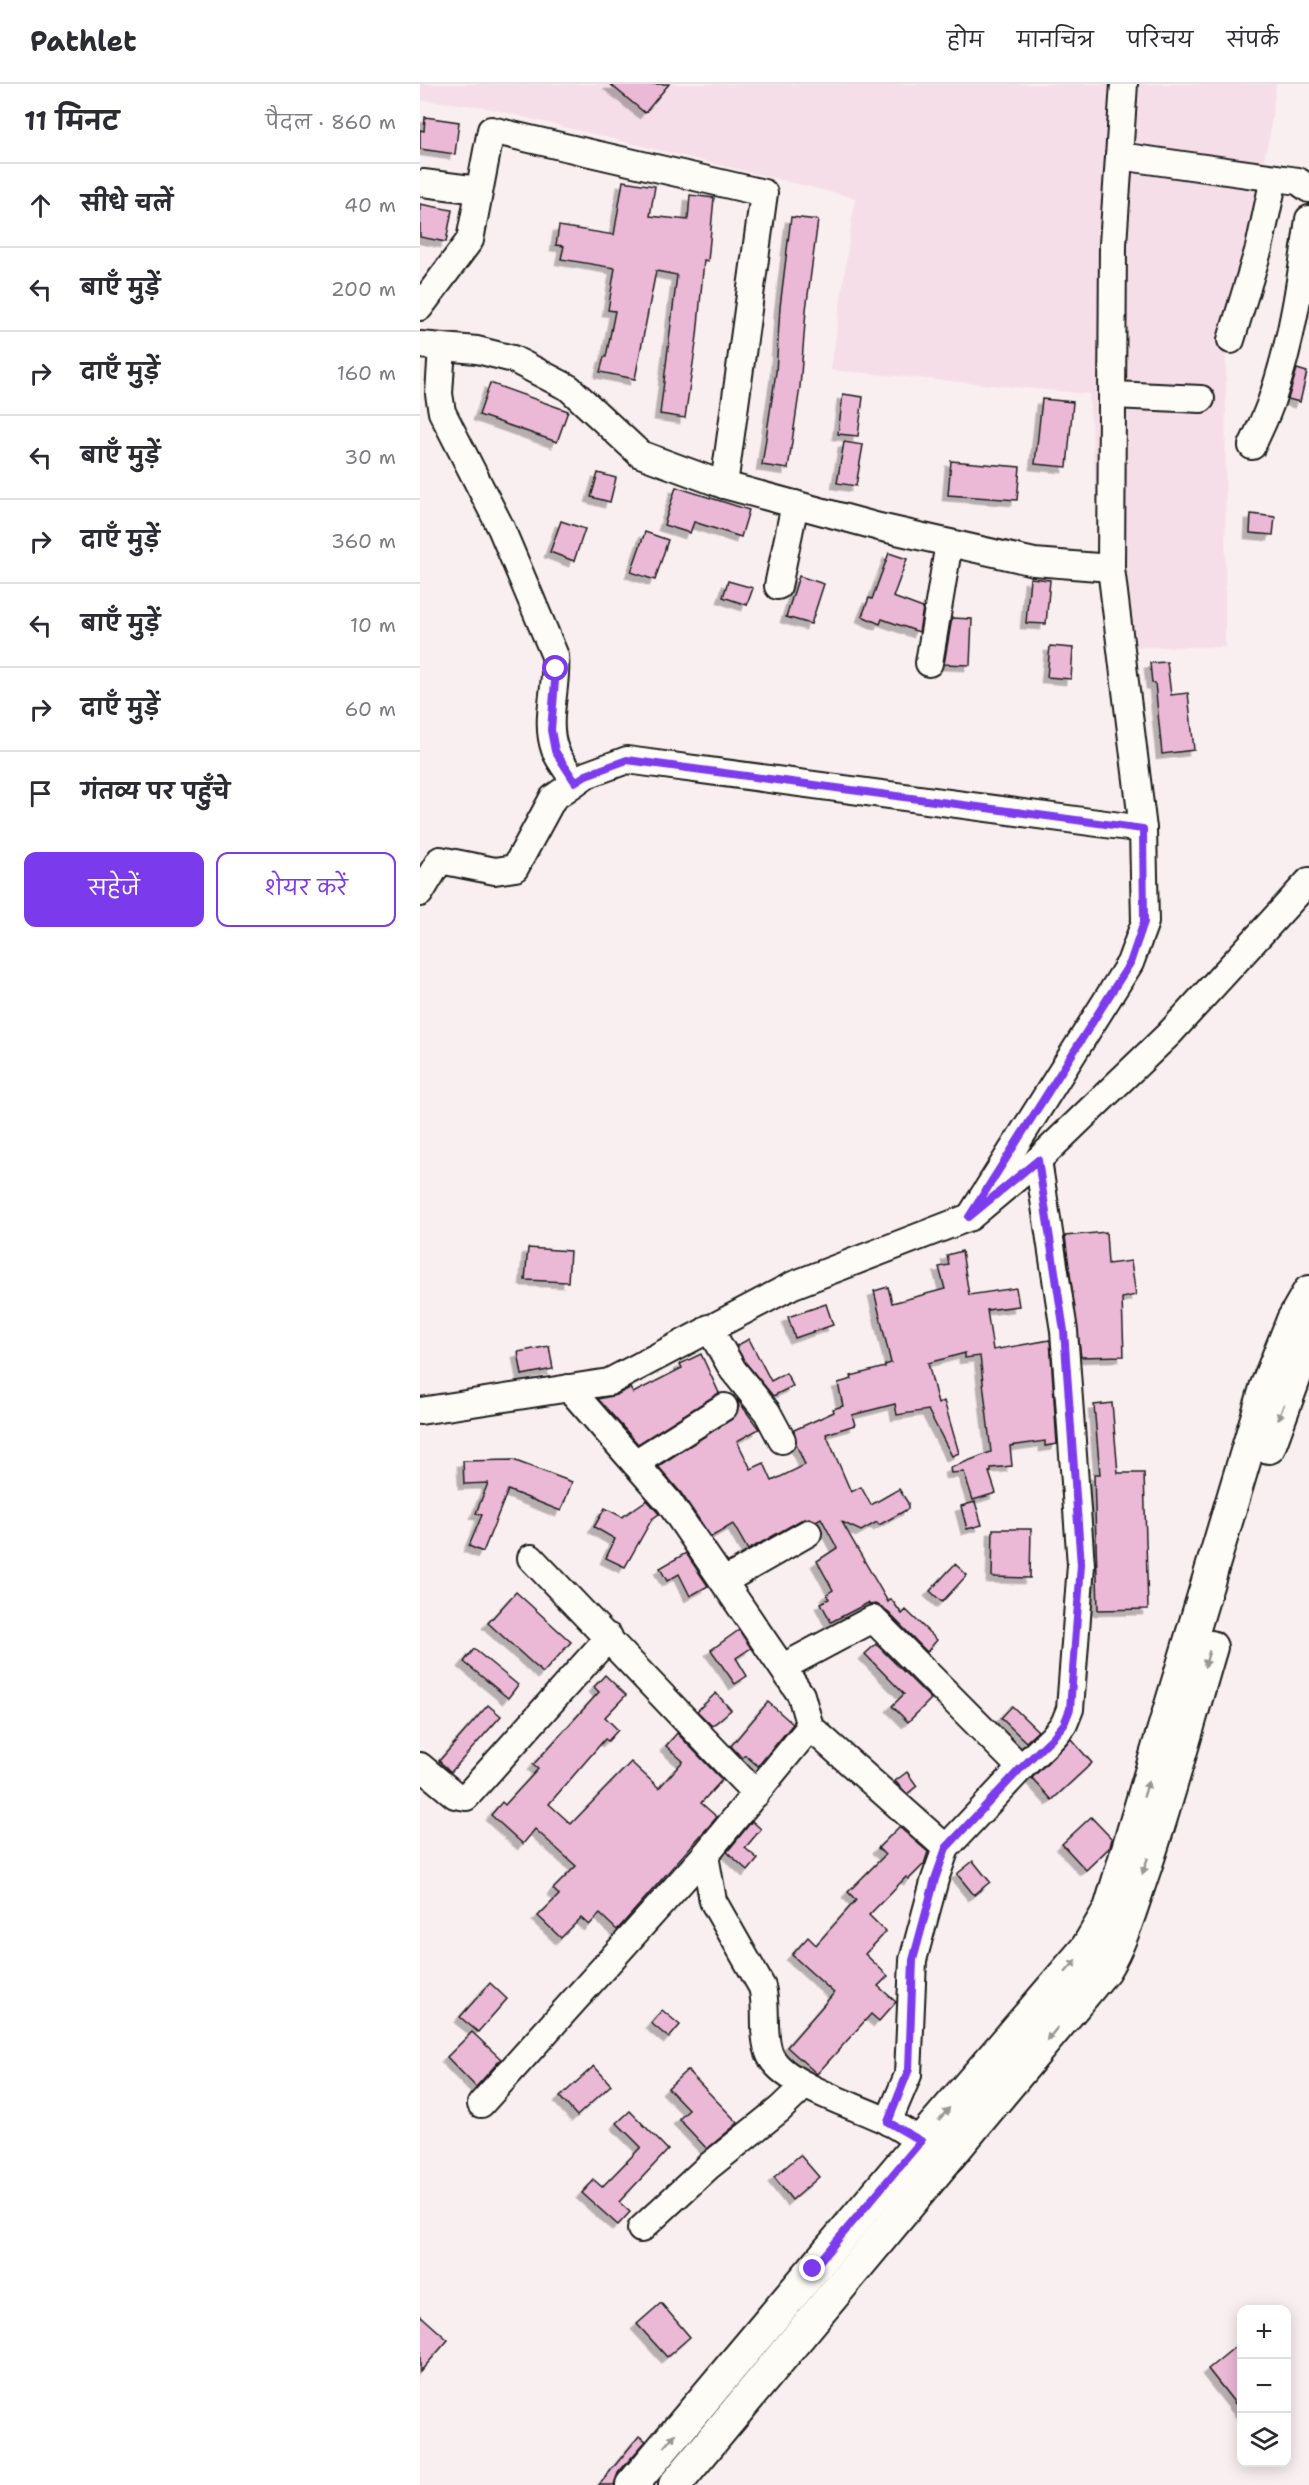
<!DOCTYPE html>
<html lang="hi">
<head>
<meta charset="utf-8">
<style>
	body { margin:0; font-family:"Shantell Sans","Playpen Sans Deva",sans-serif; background:#f7f7f7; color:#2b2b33 }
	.controls { position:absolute; right:18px; bottom:18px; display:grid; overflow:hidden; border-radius:12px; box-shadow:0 3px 15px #0003 }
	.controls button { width:54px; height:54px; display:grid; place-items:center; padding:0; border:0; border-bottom:2px solid #e1e1e2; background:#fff; color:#2b2b33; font:30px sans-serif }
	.stop { position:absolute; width:18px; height:18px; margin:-14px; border:4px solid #7c3aed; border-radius:50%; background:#fff }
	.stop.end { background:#7c3aed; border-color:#fff; box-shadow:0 2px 6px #0008 }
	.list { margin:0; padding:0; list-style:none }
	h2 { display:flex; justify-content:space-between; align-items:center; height:78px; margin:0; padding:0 24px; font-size:26px }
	h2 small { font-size:20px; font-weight:400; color:#7c7c81 }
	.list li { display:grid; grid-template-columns:39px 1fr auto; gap:18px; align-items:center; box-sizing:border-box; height:84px; padding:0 24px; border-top:2px solid #e1e1e2 }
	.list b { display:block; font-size:22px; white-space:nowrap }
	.list em { font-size:20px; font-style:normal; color:#7c7c81 }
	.actions { display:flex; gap:12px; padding:18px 24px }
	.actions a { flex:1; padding:14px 0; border:2px solid #7c3aed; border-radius:12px; text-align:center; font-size:21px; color:#7c3aed }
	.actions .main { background:#7c3aed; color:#fff }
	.icon { flex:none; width:33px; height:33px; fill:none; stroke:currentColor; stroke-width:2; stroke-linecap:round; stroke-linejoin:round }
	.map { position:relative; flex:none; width:889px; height:2401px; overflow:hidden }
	header { display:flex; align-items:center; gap:36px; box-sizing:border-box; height:84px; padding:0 30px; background:#fff; border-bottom:2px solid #e1e1e2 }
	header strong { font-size:28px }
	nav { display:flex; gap:33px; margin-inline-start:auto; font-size:21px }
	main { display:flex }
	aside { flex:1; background:#fff }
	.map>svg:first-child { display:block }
	.built { fill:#f5dee8 }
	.building { fill:#ebb8d5; stroke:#1c1c1c; stroke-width:1.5; filter:url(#shadow) }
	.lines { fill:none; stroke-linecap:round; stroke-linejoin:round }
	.minor-casing { stroke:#1c1c1c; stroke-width:30 }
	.major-casing { stroke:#1c1c1c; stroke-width:36 }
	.minor { stroke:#fdfcf7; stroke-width:26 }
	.major { stroke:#fdfcf7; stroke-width:32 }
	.oneway { fill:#989794 }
	.route { stroke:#7c3aed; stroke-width:8 }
</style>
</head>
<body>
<header>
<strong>Pathlet</strong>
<nav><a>होम</a><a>मानचित्र</a><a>परिचय</a><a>संपर्क</a></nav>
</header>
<main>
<aside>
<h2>11 मिनट<small>पैदल · 860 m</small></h2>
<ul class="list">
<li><svg class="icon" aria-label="ahead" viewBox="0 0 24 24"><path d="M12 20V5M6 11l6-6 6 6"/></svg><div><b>सीधे चलें</b></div><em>40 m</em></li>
<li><svg class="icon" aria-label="left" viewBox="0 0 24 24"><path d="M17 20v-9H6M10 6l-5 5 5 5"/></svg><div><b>बाएँ मुड़ें</b></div><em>200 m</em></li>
<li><svg class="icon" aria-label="right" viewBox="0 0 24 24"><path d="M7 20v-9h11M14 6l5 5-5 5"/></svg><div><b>दाएँ मुड़ें</b></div><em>160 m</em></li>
<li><svg class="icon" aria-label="left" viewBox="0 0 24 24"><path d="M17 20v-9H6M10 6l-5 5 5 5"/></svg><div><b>बाएँ मुड़ें</b></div><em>30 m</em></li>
<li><svg class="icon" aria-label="right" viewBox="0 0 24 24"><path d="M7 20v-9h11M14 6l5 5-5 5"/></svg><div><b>दाएँ मुड़ें</b></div><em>360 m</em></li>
<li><svg class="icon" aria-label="left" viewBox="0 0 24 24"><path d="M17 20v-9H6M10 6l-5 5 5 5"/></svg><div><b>बाएँ मुड़ें</b></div><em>10 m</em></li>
<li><svg class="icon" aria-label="right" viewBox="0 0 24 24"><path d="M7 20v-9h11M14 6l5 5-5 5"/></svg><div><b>दाएँ मुड़ें</b></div><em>60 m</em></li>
<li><svg class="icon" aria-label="arrive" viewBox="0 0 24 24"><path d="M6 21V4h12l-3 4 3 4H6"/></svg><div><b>गंतव्य पर पहुँचे</b></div></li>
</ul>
<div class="actions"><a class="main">सहेजें</a><a>शेयर करें</a></div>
</aside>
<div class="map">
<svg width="889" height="2401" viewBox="0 0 889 2401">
	<defs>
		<filter id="shadow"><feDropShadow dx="-5.5" dy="5.5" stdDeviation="0" flood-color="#0004"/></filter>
	</defs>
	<rect width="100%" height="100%" fill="#f9eef0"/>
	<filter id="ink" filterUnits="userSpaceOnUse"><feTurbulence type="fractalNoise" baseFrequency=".0167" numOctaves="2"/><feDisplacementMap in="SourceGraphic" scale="12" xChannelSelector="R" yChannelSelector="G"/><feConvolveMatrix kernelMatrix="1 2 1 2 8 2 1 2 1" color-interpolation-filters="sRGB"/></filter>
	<g filter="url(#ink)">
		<path class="built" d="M0,0H856L850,49L806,242L805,563H687L669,310L411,286L435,114L59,22L0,16Z"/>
		<g class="building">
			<path d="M190,0H249L225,29Z"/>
			<path d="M5,33L39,38L35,70L0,65V46L4,47Z"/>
			<path d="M203,97L235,102L230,132L268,136L270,111L294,114L288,177L284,176L277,252L265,334L240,330L257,191L236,187L215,295L180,288L184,273H186L195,227L188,226L195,184L141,175L144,162L136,161L139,142L194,151Z"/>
			<path d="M0,120L32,126L26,158L0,153Z"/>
			<path d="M371,133L398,136L386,226L380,303L368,385L342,381L356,288L360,223Z"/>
			<path d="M877,285L887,288L880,318L868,315Z"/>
			<path d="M70,299L148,327L137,358L59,331Z"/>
			<path d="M423,310L443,313L438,352L418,350Z"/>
			<path d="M622,315L653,318L647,383L615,380Z"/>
			<path d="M424,358L443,361L436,402L417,399Z"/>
			<path d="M531,377L600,383L597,416L528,411Z"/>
			<path d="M178,389L196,394L190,418L171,413Z"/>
			<path d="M256,403L329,426L321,453L274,438L270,449L244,441Z"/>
			<path d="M831,430L855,433L853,451L830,449Z"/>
			<path d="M141,437L165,445L154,477L130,468Z"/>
			<path d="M225,448L248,456L235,496L211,488Z"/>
			<path d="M469,469L487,475L473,513L503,524L499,548L462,535L460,540L442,532L449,514L452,515Z"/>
			<path d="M379,492L404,500L391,540L366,533Z"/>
			<path d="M610,494L630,496L626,540L606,539Z"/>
			<path d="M308,497L333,504L327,521L303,513Z"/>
			<path d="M532,534L552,535L550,581L524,580Z"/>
			<path d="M630,562L653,564L651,595L627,593Z"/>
			<path d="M747,578L751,611L768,609L774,666L742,670L735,599H732L730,579Z"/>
			<path d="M686,1148L688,1180L711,1177L716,1211L702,1214L704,1272L661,1273L645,1152Z"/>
			<path d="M108,1164L150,1167L148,1198L105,1196Z"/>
			<path d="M542,1167L549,1211L596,1204L599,1222L567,1226L573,1266L630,1256L637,1360L625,1362V1357L590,1362L592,1382L571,1384V1388H569L576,1409L553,1416L544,1388L531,1389L530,1384L571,1368L560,1272L545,1274V1269L508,1279L518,1320L524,1317L539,1369L532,1372L508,1326L477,1331L475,1320L432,1331L435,1341L406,1350L431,1408L441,1403L451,1421L479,1405L488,1419V1425L459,1441L457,1438L441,1447L422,1438L468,1518L471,1515L482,1530L486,1526L517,1556L507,1568L464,1524L456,1520L450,1521L448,1519L411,1538L401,1519L409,1515L407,1510L413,1506L397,1477L417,1464L401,1434L396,1437L389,1434L381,1436L328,1466L313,1440L291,1453L261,1409L238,1382L312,1335L319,1323L317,1315L339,1345L317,1357L331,1385L344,1379L352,1397L385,1381L376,1360L374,1346L414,1328L413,1325L423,1322L418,1299L432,1295L431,1292L465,1283V1281L471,1279L454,1207L468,1203L472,1219L525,1205L519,1183L529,1181L527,1171Z"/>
			<path d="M406,1220L413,1241L375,1254L368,1233Z"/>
			<path d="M329,1255L351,1297L366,1289L373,1302L353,1312L325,1278L316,1262Z"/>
			<path d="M129,1262L133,1285L102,1291L98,1268Z"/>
			<path d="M281,1270L299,1309L218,1360L178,1315L196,1311L210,1304L213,1309L262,1284L260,1280Z"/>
			<path d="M692,1319L698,1389H724L728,1525L678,1526L674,1390H680L674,1321Z"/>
			<path d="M93,1376L152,1398L141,1427L88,1406L63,1468L49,1462L62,1431L56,1429L68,1399L44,1400L43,1377Z"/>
			<path d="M227,1416L239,1430L232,1435L205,1483L186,1474L195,1455L174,1443L185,1424L202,1433Z"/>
			<path d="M555,1418L562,1441L547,1445L541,1422Z"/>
			<path d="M573,1445H611L610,1494L572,1493Z"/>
			<path d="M266,1469L288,1502L270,1512L259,1490L247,1497L240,1484Z"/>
			<path d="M535,1480L547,1491L522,1518L510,1507Z"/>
			<path d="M96,1508L151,1558L123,1589L68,1539Z"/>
			<path d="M319,1546L331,1564L316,1574L327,1592L315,1600L291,1566Z"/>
			<path d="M456,1560L511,1615L488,1638L472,1622L484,1610L445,1570Z"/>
			<path d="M54,1565L98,1601L88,1614L44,1578Z"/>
			<path d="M185,1591L206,1611L185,1633L198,1646L188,1657L185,1655L129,1720L151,1740L211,1678L239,1704L263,1677L246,1662L257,1649L302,1696L281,1719L297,1733L197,1846L180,1830L169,1841L161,1834L141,1854L118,1832L139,1811L133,1805L156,1782L115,1745L103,1760L71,1731L82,1718L85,1721L118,1685L113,1681L179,1608L174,1603Z"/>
			<path d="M296,1609L311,1626L292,1642L277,1627Z"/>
			<path d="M348,1618L373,1640L338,1682L325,1671L322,1674L311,1662Z"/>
			<path d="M68,1621L81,1632L31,1688L19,1677Z"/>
			<path d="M592,1622L618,1647L606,1658L581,1634Z"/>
			<path d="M651,1655L672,1679L632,1716L612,1694Z"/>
			<path d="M487,1688L497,1702L487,1710L475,1697Z"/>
			<path d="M671,1733L692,1755L690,1763L666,1786L642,1760Z"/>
			<path d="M332,1737L341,1745L325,1764L338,1775L328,1787L307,1768Z"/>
			<path d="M479,1743L508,1768L504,1780L489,1795L486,1793L449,1831L466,1848L445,1870L468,1892L458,1902L476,1918L459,1937L451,1930L397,1990L367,1963L414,1909L372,1871L388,1853L396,1861L436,1816L428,1808L465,1771L458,1764Z"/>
			<path d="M553,1777L570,1798L554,1811L537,1790Z"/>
			<path d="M70,1899L87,1915L58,1948L40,1933Z"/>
			<path d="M242,1926L260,1941L249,1954L231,1939Z"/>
			<path d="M52,1948L81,1975L56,2003L27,1973Z"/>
			<path d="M174,1982L191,2001L157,2032L140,2013Z"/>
			<path d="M267,1986L318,2039L287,2065L259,2035L269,2026L248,2004Z"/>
			<path d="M210,2027L248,2066L199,2118L210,2128L198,2141L162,2109L174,2096L182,2103L221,2063L197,2039Z"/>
			<path d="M380,2071L399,2093L372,2116L354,2093Z"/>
			<path d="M241,2219L270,2253L247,2273L217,2240Z"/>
			<path d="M0,2231L28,2256L0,2288Z"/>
			<path d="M815,2263L822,2271V2328L788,2285Z"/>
			<path d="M219,2352L226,2357L198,2389L194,2401H179Z"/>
		</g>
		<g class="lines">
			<g class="minor-casing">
				<g id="minor">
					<path d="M699,72L878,97L889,105"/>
					<path d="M3,99L59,106"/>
					<path d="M0,223L50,156L71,46L344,109L304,401"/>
					<path d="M811,256L839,164L854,94"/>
					<path d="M0,261L57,266L93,275L149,304L220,370L304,401L459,443L614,478L691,484"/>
					<path d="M22,263L19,310L22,328L81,444L135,572C138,603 124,636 135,666C139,677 149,688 155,698"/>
					<path d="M693,311L781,315"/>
					<path d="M832,362C839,346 847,331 852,315C872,258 881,195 889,135"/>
					<path d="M358,502L375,420"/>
					<path d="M509,579L529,459"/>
					<path d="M0,809L20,776L75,787L95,784L133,714L166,691L207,676L723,745"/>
					<path d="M550,1133L710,879L725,838L723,745L691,484L693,160L704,0"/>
					<path d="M289,1244L313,1286L347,1328L362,1356"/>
					<path d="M0,1327L189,1298L373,1201L550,1133L618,1076L749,950L889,797"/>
					<path d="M215,1379L304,1323"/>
					<path d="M111,1474L336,1710"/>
					<path d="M304,1497L388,1449"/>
					<path d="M363,1583L453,1535L601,1684"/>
					<path d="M390,1643L526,1764"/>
					<path d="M0,1682L35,1711L46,1713L189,1553"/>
					<path d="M285,1771L293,1817L342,1903C348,1924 341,1950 350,1971C363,2001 440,2023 469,2038C480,2044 490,2051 501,2057"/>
					<path d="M61,2020L285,1771L390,1643L381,1611L249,1418L149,1304"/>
					<path d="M468,2038L488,1991L493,1876L515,1795L526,1764L601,1684L633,1653L644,1640L650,1625L661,1481L644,1247L618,1076"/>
					<path d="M221,2145L289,2082L360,2025L385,2001"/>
				</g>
			</g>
			<g class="major-casing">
				<g id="major">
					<path d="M849,1363L889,1254"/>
					<path d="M212,2401L501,2057L667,1864L690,1825L846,1304L873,1236L889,1208"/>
					<path d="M255,2401L684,1886C702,1857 711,1824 722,1792C748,1717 768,1640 791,1563"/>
				</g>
			</g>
			<use href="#minor" class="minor"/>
			<use href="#major" class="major"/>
		</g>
		<defs><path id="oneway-solid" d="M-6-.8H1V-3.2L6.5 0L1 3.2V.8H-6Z" transform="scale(1.5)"/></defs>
		<g class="oneway">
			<use href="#oneway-solid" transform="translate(861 1328) rotate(111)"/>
			<use href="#oneway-solid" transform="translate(787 1575) rotate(106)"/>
			<use href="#oneway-solid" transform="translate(726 1705) rotate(-73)"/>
			<use href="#oneway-solid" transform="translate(725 1782) rotate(109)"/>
			<use href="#oneway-solid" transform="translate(651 1882) rotate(-49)"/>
			<use href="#oneway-solid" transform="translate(632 1950) rotate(130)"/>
			<use href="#oneway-solid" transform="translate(524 2030) rotate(-49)"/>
			<use href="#oneway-solid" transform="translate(250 2356) rotate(-50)"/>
		</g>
	</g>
	<g class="lines" filter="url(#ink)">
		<path class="route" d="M136,585L131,646L135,667L155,698L166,691L207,676L723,745L724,838L710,879L549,1133L618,1076L644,1247L661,1481L650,1625L644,1640L633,1653L601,1684L526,1764L515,1795L493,1876L489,1985L468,2038L501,2057L393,2185"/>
	</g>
</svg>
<div class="controls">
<button>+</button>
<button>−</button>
<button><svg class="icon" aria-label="layers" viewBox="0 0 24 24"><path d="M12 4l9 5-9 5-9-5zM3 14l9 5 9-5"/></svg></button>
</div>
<div class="stop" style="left:136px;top:585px"></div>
<div class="stop end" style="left:393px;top:2185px"></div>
</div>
</main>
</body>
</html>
